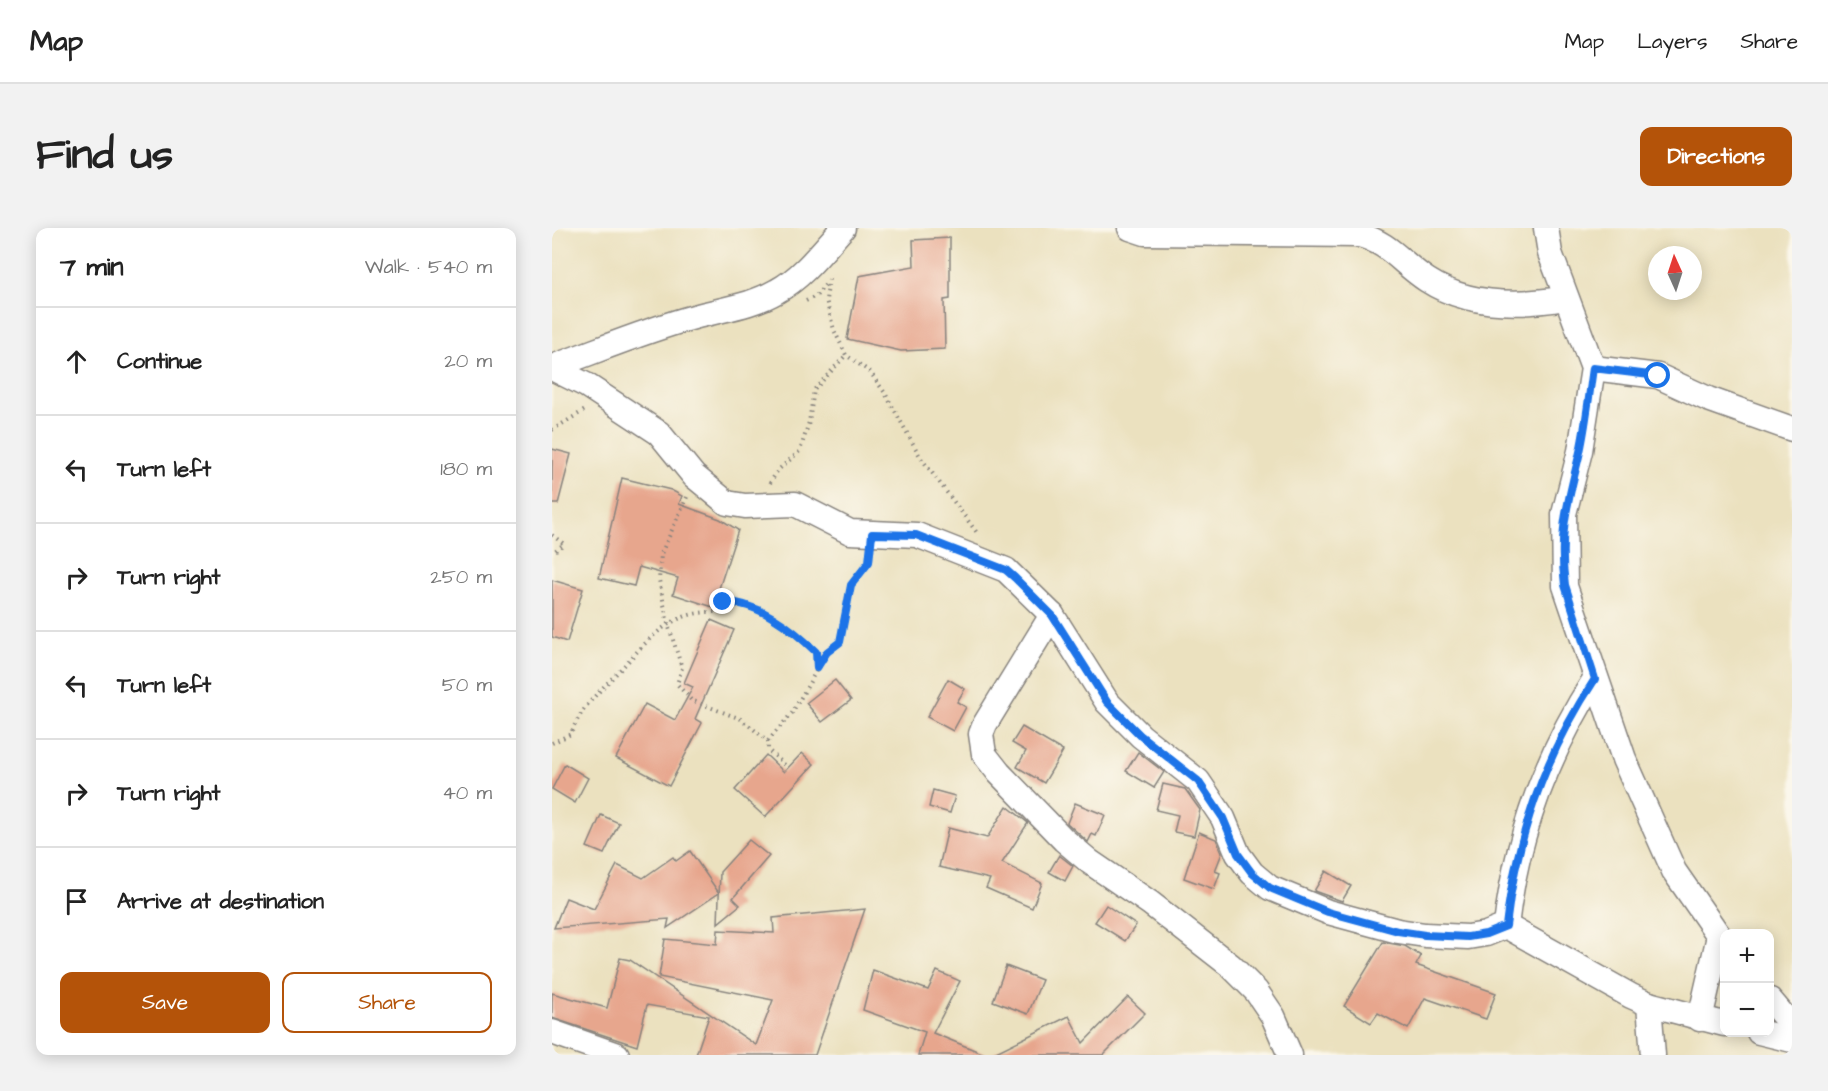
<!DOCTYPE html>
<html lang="en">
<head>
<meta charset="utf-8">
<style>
	body { margin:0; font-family:"Architects Daughter",sans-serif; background:#f2f2f2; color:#222 }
	.controls { position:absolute; right:18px; bottom:18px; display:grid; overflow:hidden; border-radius:12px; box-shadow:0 3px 15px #0003 }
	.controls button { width:54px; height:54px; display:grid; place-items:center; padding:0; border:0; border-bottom:2px solid #e0e0e0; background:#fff; color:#222; font:30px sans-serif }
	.compass { position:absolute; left:1096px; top:18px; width:54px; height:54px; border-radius:50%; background:#fff; box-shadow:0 3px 15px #0003; rotate:357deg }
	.stop { position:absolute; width:18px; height:18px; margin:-14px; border:4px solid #1a73e8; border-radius:50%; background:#fff }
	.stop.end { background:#1a73e8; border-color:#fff; box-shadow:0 2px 6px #0008 }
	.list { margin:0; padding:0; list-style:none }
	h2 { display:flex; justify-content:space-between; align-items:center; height:78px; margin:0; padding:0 24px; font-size:26px }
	h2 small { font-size:20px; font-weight:400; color:#767676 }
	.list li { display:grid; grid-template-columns:39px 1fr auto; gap:18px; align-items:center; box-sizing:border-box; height:108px; padding:0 24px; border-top:2px solid #e0e0e0 }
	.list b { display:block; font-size:22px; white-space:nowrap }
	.list em { font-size:20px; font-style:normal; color:#767676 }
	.actions { display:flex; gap:12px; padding:18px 24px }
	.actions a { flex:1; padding:14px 0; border:2px solid #b45309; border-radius:12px; text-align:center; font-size:21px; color:#b45309 }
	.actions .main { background:#b45309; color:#fff }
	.icon { flex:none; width:33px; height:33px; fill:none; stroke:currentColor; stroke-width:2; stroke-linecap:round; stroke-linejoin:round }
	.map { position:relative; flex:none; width:1240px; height:827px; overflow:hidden; border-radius:12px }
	header { display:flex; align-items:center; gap:36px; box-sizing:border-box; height:84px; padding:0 30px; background:#fff; border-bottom:2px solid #e0e0e0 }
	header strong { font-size:28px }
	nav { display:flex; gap:33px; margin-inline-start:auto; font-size:21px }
	.intro { display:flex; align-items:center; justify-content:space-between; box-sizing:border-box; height:144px; padding:0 36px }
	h1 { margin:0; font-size:42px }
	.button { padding:15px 27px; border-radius:12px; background:#b45309; color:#fff; font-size:21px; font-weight:700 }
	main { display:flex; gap:36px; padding:0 36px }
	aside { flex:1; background:#fff; border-radius:12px; box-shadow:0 3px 15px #0003 }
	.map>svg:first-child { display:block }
	.building { fill:#e7a68d }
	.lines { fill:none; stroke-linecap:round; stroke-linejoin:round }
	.minor-casing { stroke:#86827d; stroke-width:27 }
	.path { stroke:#86827d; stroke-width:4; stroke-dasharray:1.5 4.5; stroke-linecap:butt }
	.minor { stroke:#fff; stroke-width:24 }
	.route { stroke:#1a73e8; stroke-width:8 }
</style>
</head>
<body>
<header>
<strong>Map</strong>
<nav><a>Map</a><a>Layers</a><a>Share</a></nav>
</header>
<div class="intro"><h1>Find us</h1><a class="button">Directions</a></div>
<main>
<aside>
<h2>7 min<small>Walk · 540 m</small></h2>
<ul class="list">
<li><svg class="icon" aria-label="ahead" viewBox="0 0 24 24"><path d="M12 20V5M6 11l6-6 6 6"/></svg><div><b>Continue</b></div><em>20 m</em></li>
<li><svg class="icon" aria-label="left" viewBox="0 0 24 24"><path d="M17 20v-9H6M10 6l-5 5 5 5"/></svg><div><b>Turn left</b></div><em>180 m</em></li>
<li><svg class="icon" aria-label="right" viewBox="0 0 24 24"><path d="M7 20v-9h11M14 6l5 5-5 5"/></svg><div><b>Turn right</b></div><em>250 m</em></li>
<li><svg class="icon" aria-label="left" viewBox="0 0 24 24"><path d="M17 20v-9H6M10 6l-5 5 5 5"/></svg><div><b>Turn left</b></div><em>50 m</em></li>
<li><svg class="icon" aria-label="right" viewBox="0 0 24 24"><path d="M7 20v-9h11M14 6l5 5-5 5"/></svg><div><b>Turn right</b></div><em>40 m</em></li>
<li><svg class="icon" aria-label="arrive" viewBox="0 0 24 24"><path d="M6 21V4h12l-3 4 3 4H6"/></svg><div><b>Arrive at destination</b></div></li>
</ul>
<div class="actions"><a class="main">Save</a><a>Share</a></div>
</aside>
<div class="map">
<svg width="1240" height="827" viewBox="0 0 1240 827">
	<rect width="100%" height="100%" fill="#fbf7ec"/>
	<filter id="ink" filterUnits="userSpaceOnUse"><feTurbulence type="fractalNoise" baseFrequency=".0167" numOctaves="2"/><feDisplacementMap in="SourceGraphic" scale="12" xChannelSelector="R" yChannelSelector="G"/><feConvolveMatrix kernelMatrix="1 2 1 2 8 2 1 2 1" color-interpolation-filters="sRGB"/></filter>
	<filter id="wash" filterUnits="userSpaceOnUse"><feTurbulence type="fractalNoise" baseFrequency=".008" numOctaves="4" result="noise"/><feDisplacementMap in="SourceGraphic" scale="24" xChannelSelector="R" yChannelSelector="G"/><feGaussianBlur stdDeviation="1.35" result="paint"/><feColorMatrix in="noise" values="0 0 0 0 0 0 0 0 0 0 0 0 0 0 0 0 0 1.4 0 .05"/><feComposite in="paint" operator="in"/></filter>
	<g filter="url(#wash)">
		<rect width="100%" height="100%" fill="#ebe1bf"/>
		<g id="blocks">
			<g class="building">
				<path d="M398,10V71L392,72L393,121L349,123L295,111L307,48L362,38L361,12Z"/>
				<path d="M0,221L19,226L6,276H0Z"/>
				<path d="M70,250L119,262L130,268L127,276L168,291L186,302L161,379L121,366L126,350L87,339L82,358L47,350Z"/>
				<path d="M0,352L31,361L15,414L0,409Z"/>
				<path d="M159,392L182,402L143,491L150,495L117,558L64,530L93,476L123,492L141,459L132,455Z"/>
				<path d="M396,451L413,461L405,474L414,479L401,503L375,489Z"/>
				<path d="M283,452L299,472L270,494L254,475Z"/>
				<path d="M470,499L511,523L492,555L465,539L474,523L460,515Z"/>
				<path d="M586,524L612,544L602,560L574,543Z"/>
				<path d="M250,525L262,536L213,589L183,562L214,527L232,544Z"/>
				<path d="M13,536L36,550L23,575L0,561Z"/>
				<path d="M611,556L633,561L648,582L642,608L622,604L626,587L604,582Z"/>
				<path d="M381,562L403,568L398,585L377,579Z"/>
				<path d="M523,575L553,587L544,608L540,606L536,614L515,595Z"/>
				<path d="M455,578L476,595L450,635L490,655L480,680L434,660L438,651L387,639L396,600L435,610Z"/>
				<path d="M49,587L67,595L52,626L35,619Z"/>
				<path d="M647,604L664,611L670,625L663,643L668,645L662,661L632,650Z"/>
				<path d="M197,612L217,628L181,670L188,677L166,695L168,644Z"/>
				<path d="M138,623L167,665L115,700L117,691L2,700L14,670L42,681L65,637L91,650L121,629L124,633Z"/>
				<path d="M507,627L521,638L513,653L497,644Z"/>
				<path d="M774,643L799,658L790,673L762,663Z"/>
				<path d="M554,677L584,697L573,713L543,694Z"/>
				<path d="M313,681L263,827H144L157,788L95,777L85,818L0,790V765L55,780L68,730L78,732L204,817L221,772L107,749L113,711L165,716L166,702L222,705L221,690Z"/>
				<path d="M831,714L853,718L869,728L864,737L944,765L934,791L873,770L856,801L826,785L819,795L792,778Z"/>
				<path d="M454,738L490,752L476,786L441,773Z"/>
				<path d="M321,742L376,762L385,743L408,753L381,805L435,827H366L373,804L311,782Z"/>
				<path d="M576,769L593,785L551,827H438L517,788L531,815Z"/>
			</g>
		</g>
	</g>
	<g filter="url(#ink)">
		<use href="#blocks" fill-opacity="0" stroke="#86827d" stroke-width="1.5"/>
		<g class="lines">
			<g class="minor-casing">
				<g id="minor">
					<path d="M578,0L593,5L807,7C838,15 849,35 875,52C915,78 968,78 1014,70"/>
					<path d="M994,0L998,25L1041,140L1028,223L1012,286L1013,358L1072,531L1122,643L1172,715"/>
					<path d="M0,139C47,122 94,102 142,89C171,81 199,78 225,63C251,49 271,22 291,0"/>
					<path d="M0,140L34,157L107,205L142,248L175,275L193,278L243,276L298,304L365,307L454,342L500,387L555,474L589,508L646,553L671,590L686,626L700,645L718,660L776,684L846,703L873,707L916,709L934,706L954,698"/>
					<path d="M1041,140L1106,148L1156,171L1240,201"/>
					<path d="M500,387L433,496L429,506L432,526L447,545L512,612L538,634L598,675L679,738L704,763L721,788L738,827"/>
					<path d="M954,698C964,610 995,526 1043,451"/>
					<path d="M954,698L1079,768L1097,776L1172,796"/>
					<path d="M1218,772L1240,798"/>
					<path d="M1097,776L1101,827"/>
					<path d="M1148,791L1167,708"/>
					<path d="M0,804L65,827"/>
					<path d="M1207,804L1240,812"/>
				</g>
			</g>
			<g class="path">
				<path d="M277,51L274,72L282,102L294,127L318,144L333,165L369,230L426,306"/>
				<path d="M254,73L264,68L273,57"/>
				<path d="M0,202L33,182"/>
				<path d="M218,255L226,242L248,223L257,194L262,162L294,127"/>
				<path d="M135,269L109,326L107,352L116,396L130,440L125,456L139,472L189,491L216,513V522L233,537"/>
				<path d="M0,307L12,316L0,325"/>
				<path d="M216,513L240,485L275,424L288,414L299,357L317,334L318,325"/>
				<path d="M0,515L19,506C28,481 45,466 63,447C94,416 115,382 165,384L171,373C205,373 241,401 264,425L265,440"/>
			</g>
			<use href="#minor" class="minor"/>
		</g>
	</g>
	<g class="lines" filter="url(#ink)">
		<path class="route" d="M171,374C205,373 241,401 264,424L265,440L275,424L288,414L299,357L317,334L320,306L364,307L454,342L463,350L500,387L555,474L589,508L646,553L671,590L686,626L700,645L718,660L776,684L846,703L873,707L916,709L934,706L954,698C964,610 994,525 1043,451L1013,357C1006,304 1016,274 1028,224C1034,197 1037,168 1041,140L1106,148"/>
	</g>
</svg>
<div class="controls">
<button>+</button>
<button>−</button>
</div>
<svg class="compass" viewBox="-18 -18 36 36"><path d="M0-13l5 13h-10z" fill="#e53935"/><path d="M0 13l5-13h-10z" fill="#767676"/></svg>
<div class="stop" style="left:1106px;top:148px"></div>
<div class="stop end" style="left:171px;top:374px"></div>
</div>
</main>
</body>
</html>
